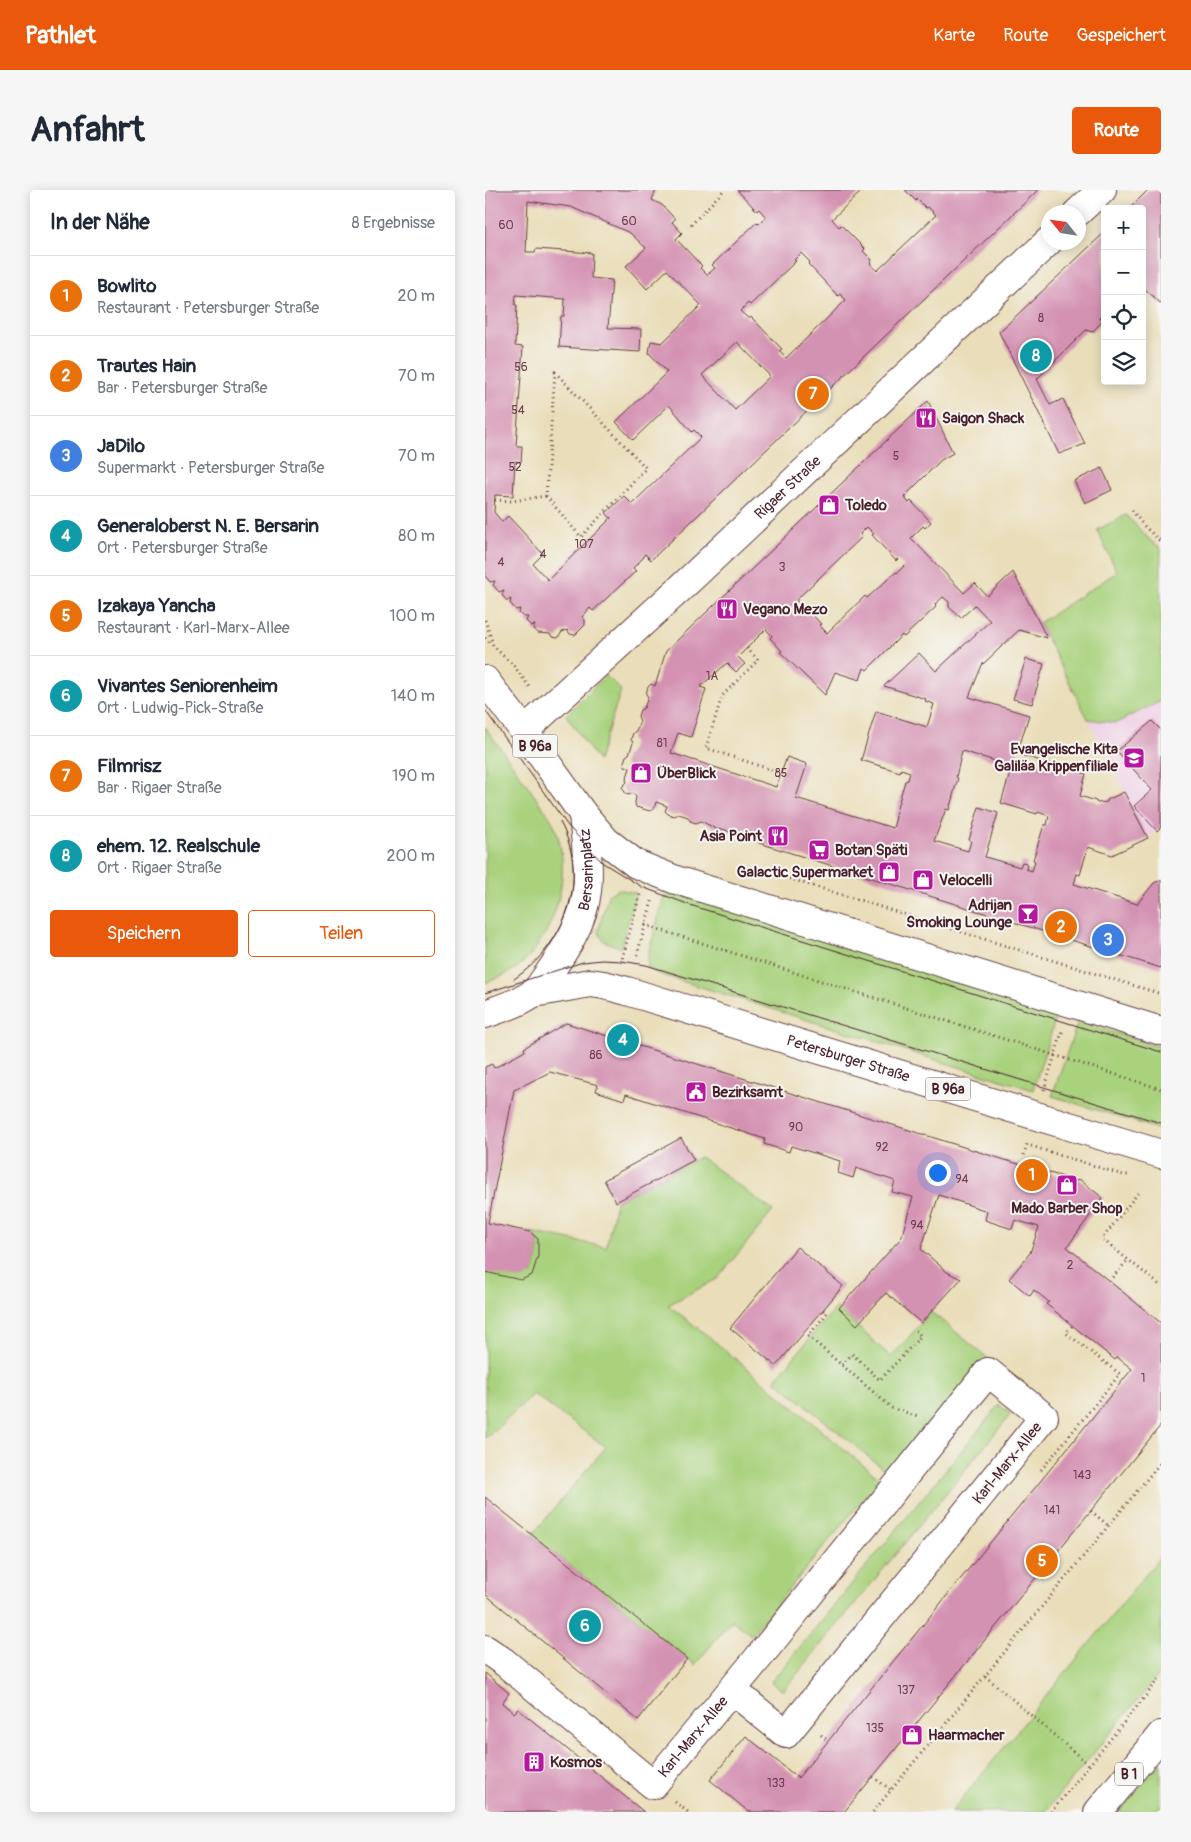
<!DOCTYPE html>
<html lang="de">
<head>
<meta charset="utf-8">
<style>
	body { margin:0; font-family:Pangolin,sans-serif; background:#f6f6f7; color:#1f2937 }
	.controls { position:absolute; right:15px; top:15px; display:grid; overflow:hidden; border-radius:5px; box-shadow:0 2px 12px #0003 }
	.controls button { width:45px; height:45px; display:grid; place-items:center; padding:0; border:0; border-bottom:1px solid #e0e1e3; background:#fff; color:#1f2937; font:25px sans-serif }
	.compass { position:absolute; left:556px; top:15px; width:45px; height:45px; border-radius:50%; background:#fff; box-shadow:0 2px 12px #0003; rotate:300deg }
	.you { position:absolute; left:452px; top:982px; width:18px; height:18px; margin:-12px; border:4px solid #fff; border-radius:50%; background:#1a73e8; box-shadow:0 0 0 8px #1a73e833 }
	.badge { display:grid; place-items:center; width:32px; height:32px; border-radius:50%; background:#ea580c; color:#fff; font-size:16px; font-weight:700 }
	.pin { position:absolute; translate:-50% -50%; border:2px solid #fff; box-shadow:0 1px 5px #0006 }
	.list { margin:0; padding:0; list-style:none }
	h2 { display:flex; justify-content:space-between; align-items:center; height:65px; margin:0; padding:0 20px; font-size:21px }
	h2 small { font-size:16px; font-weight:400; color:#747a83 }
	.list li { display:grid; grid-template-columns:32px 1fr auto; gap:15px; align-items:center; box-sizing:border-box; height:80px; padding:0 20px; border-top:1px solid #e0e1e3 }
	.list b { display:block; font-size:19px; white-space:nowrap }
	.list p { margin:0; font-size:16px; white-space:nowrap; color:#747a83 }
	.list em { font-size:16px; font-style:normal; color:#747a83 }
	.actions { display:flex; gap:10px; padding:15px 20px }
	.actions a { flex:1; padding:11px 0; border:1px solid #ea580c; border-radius:5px; text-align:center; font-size:18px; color:#ea580c }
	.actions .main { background:#ea580c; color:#fff }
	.icon { flex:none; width:28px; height:28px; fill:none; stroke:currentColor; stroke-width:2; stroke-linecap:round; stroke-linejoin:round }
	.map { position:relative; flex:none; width:676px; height:1622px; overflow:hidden; border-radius:5px }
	header { display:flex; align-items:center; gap:30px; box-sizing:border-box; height:70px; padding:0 25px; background:#ea580c; color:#fff }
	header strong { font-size:24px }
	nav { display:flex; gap:28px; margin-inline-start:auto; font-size:18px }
	.intro { display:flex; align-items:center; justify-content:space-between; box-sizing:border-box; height:120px; padding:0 30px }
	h1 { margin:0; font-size:35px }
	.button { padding:12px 22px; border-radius:5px; background:#ea580c; color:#fff; font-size:18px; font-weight:700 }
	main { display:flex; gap:30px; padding:0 30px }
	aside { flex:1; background:#fff; border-radius:5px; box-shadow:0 2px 12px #0003 }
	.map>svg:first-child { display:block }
	.built { fill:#efd0e6 }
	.green { fill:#a9d27d; stroke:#7a7854 }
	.building { fill:#d492b2; fill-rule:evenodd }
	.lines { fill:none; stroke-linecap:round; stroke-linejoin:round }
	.minor-casing { stroke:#623c40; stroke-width:30 }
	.major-casing { stroke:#623c40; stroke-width:30 }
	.path { stroke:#623c40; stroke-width:3; stroke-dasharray:1 4; stroke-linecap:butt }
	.minor { stroke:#fff; stroke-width:28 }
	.major { stroke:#fff; stroke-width:28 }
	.tram { stroke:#4a1f2b; stroke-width:1 }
	.labels { text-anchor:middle; stroke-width:4; stroke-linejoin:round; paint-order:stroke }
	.number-label { font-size:12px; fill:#6c3c4d }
	.shield { fill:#f6f6f2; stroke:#7e6067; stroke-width:1 }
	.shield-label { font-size:14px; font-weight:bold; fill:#4a1f2b }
	.poi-label { font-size:15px; font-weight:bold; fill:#4a1f2b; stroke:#f6f6f2; text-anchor:start }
	.street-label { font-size:15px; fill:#4a1f2b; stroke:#f6f6f2 }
</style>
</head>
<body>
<header>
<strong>Pathlet</strong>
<nav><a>Karte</a><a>Route</a><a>Gespeichert</a></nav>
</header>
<div class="intro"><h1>Anfahrt</h1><a class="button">Route</a></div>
<main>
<aside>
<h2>In der Nähe<small>8 Ergebnisse</small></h2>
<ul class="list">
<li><span class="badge" style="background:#e8710a">1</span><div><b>Bowlito</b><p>Restaurant · Petersburger Straße</p></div><em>20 m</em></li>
<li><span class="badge" style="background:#e8710a">2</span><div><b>Trautes Hain</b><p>Bar · Petersburger Straße</p></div><em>70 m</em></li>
<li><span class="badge" style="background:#3f7fe0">3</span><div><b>JaDilo</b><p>Supermarkt · Petersburger Straße</p></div><em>70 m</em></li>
<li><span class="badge" style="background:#0f9aa8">4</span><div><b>Generaloberst N. E. Bersarin</b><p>Ort · Petersburger Straße</p></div><em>80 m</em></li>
<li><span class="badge" style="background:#e8710a">5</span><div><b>Izakaya Yancha</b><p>Restaurant · Karl-Marx-Allee</p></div><em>100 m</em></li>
<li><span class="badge" style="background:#0f9aa8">6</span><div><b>Vivantes Seniorenheim</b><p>Ort · Ludwig-Pick-Straße</p></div><em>140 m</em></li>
<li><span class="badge" style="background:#e8710a">7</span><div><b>Filmrisz</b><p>Bar · Rigaer Straße</p></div><em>190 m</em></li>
<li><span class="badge" style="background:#0f9aa8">8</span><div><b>ehem. 12. Realschule</b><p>Ort · Rigaer Straße</p></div><em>200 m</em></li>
</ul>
<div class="actions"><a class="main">Speichern</a><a>Teilen</a></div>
</aside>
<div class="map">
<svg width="676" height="1622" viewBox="0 0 676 1622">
	<rect width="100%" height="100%" fill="#f6f6f2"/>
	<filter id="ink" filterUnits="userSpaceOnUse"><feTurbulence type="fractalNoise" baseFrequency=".02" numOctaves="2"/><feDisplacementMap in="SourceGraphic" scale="10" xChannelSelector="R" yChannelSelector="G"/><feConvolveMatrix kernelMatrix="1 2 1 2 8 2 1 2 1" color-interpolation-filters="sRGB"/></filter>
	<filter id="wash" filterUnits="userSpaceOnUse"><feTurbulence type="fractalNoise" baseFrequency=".0096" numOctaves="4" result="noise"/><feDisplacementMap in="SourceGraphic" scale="20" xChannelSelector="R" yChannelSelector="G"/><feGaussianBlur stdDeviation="1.12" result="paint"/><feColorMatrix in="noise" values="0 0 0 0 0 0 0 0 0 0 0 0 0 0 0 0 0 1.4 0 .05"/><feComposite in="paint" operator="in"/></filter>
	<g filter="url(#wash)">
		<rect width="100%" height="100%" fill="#eadeba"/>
		<path class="built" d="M676,511V637L663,648L603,529L631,533Z"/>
		<g class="green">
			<path d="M641,325L667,352L676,358V511L631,533L603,529L554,433L632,382L612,340Z"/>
			<path d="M121,485L136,500L113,571L81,525Z"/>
			<path d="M0,537C17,561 35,584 51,608C57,616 64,625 68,633C90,680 71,748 31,778C21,785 10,789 0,793Z"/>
			<path d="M133,699L151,703L136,758L119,751L113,742L123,705Z"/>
			<path d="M185,703H192L572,824L548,900L171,783L163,778L162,769L179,706Z"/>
			<path d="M593,831L676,857V940L567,906Z"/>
			<path d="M215,967L288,1021L232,1089L183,1115L223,1146L395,1289L266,1445L247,1430L210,1475L47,1345L121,1257L48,1204L7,1243L0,1248V1082L47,1085L53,1066V1049L45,1042L121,1057L131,1012Z"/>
			<path d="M351,1117L406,1167L446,1122L504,1169L408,1287L290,1190Z"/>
			<path d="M514,1215L526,1224L298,1501L286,1492Z"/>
			<path d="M676,1366V1482L560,1622H466Z"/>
			<path d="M676,1571V1622H634Z"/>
		</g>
		<g id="blocks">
			<g class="building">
				<path d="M0,0H171L167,10L177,15L190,29L187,32L197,43L191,49L217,76L215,78L222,85L230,78L227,75L272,32L274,34L281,27L274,19L272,21L252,0H378L347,29L354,37L356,35L380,59L378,61L387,70L385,73L392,81L451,25L443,17L441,18L432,9L431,11L420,0H553L166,370L160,364L158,366L159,367L148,378L151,381L108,421L105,418L97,427L100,430V435L90,445L85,444L82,440L77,442L73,448L67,447L65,444L53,443L48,439L50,435L46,436L41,431L43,427H38L34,423L35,419L31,420L25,413L26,409L22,411L17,405L19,400L14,402L8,395L10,391L5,392L0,386L1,382H0ZM43,11L86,17L145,43L161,58L141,76L162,99L182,80L216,115L177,153L166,151L164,163L182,182L131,232L148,250L184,215L207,242L209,240L216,247L147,314L139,306L121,323L126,328L63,390L48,374L58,364L23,326L17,332L9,322L10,305L28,306L30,271L36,272L37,256H31L38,157L30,156L32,115H30L31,105L80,109L79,126H76L74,157L155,162L156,139L123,138L127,90L106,88L107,63L51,59L50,62H41ZM316,63L325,72L323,74L353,106L355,104L361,110L301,168L294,161L297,159L266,127L264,129L255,121L263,113L265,115L311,71L309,70ZM252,152L285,186L250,220L217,185Z"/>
				<path d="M663,0H676V114L657,96V19H644Z"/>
				<path d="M620,42V122L614,128L616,133L607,142L601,140L552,189L565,215L578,209L600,254L574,264L514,142Z"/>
				<path d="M443,211L468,263L456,270L419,307L424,313L426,311L446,332L440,338L438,336L426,348L479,403L490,393L502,406L528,382L562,448L534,440L497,475L484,507L544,525L532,564L601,584L595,606L611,611L612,613L622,612V610L639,602L663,648L627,665L603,657L595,685L592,684L589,694L652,714L669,693L676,690V778L274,653L277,644H274L273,645L262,641L260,646L257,647L238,639L233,640L216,631L211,633L205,631L203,627L194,624L189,626L183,624L180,621L182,616L171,612L169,619L165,621L151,617L150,613L151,607L148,603L144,605L141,604L137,597L142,592L141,590L145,578L140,576L139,572L141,566L144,564L148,553L146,549L148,543L151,541L155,531L153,526L155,520L159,518L163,507L161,504L163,497L166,494L170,496L181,461ZM382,337L389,344L387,345L411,371L412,369L419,376L412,383L411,382L382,408L380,406L342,443L334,435L336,434L319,416L318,418L311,410L377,347L375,344ZM458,407L464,412V417L476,428L490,415L505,431L451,481L434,463L399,496L441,509L440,511L449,514L442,537L391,521L376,570L415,582L416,579L425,582L423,590L420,591L410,625L411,627L408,638L311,608L322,574L302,567L291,597L186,563L193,543L206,547L221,499L215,497L242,473L251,482L260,474L253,467L281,439L287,446L285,448L297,461L295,462L340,505L350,482L375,490L379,478L382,480L417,445L419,447L451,417L450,414ZM477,561L527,576L516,613L552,624L553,622L564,626L562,635H559L548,670L550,671L547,681L541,679L542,673L537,672L535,677L500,667L513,623L494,617L484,650L486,651L483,661L449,651L461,619L464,620L473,588L471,587Z"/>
				<path d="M617,278L627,300L600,313L589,291Z"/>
				<path d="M541,469L559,474L547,514L528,509Z"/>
				<path d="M667,531L676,540V637L672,641L649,616L667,600L632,561Z"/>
				<path d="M81,833L520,970L592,991L594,989L618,1008L582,1057L676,1133V1235L359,1622H264L225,1590L261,1546L313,1588L647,1179L632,1167L630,1170L561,1114L564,1112L549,1100L545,1106L524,1089L545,1063L554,1037L530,1030L527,1039L500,1030L502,1021L454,1005L436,1059L462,1082L476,1089L436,1133L401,1103L372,1135L354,1118L416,1048L428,1007L407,1002L410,991L371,978L368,988L353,983L355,971L306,956L304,962L279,954L280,949L141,904L139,910L111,901L113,895L65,882L29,900L3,1033L45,1042L53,1049V1066L47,1085L36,1090L0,1082V877L7,874L9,878L31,866L40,861L39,858Z"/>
				<path d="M196,948L209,970L131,1012L119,990Z"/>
				<path d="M312,1057L358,1096L291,1176L245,1138Z"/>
				<path d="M0,1307L202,1469L153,1530L0,1404Z"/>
				<path d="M0,1483L24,1503L17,1513L29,1523L33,1519L159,1622H0Z"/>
			</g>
		</g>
	</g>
	<g filter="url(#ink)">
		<use href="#blocks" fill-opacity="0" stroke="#623c40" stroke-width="1"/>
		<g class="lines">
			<g class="minor-casing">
				<g id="minor">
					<path d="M593,22L617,0"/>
					<path id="s1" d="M39,541L200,394L564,51"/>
					<path id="s2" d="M0,1459L19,1472L168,1595L274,1467L503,1182L559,1227L301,1544L247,1500"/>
				</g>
			</g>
			<g class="major-casing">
				<g id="major">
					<path d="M0,490L39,541L98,624L121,651L151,674L191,690L676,841"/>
					<path id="s3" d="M49,803L105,793L119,795L142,801L676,964"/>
					<path id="s4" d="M0,824C14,819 38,812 49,802C53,799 56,794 59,790C77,765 99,733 102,701C105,675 100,650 98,624"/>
					<path d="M613,1622L676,1545"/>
				</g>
			</g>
			<g class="path">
				<path d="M206,35L239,0"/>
				<path d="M70,182L161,278L96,347L61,306Z"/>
				<path d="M10,310L27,311L61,306"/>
				<path d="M647,320L658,335L676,352"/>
				<path d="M0,430L8,454"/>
				<path d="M0,448L29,476L46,499"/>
				<path d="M262,458L273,470L237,506L221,558L296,583"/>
				<path d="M256,681L266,678L293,685L676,804"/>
				<path d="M160,735L676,899"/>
				<path d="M152,765L167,711"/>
				<path d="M136,773L155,704"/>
				<path d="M559,900L578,839"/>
				<path d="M546,956L638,985H645"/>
				<path d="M539,965L543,951"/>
				<path d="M653,1003L617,1049L676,1096"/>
				<path d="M624,1091L643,1070"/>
				<path d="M338,1120L342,1123L323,1146L407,1218L433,1226"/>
				<path d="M357,1175L367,1164L395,1190L436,1146L430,1140"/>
				<path d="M556,1280L635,1184L581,1143L588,1135"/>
				<path d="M606,1321L624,1336"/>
				<path d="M500,1486L604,1575"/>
				<path d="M336,1545L343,1551"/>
				<path d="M388,1587L406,1600"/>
				<path d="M190,1612L203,1622"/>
				<path d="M388,1622L676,1272"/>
				<path d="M566,1622L676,1487"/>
			</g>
			<use href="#minor" class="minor"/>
			<use href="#major" class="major"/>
			<g class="tram">
				<path d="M0,520L83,636L118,673L157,697L205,715L676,862"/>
				<path d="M29,789C80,755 106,689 75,632"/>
				<path d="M0,803L98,772L117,770L136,771L161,775L676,933"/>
			</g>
		</g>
	</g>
	<defs>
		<g id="restaurant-square" transform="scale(1.125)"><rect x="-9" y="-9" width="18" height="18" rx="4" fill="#b5179e" stroke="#f6f6f2"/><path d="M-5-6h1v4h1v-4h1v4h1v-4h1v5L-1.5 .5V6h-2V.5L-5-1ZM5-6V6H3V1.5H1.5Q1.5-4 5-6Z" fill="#fff"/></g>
		<g id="shop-square" transform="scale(1.125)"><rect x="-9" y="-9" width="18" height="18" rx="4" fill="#b5179e" stroke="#f6f6f2"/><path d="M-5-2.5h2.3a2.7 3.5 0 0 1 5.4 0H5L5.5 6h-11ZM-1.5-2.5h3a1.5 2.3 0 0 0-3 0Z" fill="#fff"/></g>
		<g id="school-square" transform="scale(1.125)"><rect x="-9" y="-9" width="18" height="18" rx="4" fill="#b5179e" stroke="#f6f6f2"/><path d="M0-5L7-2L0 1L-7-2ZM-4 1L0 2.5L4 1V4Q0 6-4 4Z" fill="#fff"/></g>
		<g id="supermarket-square" transform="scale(1.125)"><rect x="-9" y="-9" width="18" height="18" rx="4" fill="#b5179e" stroke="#f6f6f2"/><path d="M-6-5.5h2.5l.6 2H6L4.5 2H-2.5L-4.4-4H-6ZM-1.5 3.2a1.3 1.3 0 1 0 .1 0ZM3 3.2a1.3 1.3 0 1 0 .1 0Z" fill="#fff"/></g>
		<g id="bar-square" transform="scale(1.125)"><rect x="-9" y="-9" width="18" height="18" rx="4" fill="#b5179e" stroke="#f6f6f2"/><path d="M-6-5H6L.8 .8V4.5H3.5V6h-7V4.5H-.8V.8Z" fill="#fff"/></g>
		<g id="civic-square" transform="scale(1.125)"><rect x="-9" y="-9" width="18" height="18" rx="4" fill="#b5179e" stroke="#f6f6f2"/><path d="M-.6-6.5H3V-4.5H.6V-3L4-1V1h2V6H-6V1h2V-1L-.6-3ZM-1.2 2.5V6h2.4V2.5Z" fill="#fff"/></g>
		<g id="building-square" transform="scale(1.125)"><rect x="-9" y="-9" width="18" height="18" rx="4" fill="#b5179e" stroke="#f6f6f2"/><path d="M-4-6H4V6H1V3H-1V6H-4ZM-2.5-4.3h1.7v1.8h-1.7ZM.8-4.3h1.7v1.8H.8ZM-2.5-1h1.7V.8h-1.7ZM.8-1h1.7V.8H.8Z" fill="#fff"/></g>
	</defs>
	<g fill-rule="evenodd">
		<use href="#restaurant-square" x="441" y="228"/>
		<use href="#shop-square" x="344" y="315"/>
		<use href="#restaurant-square" x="242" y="419"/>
		<use href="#school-square" x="649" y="568"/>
		<use href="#shop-square" x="156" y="583"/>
		<use href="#restaurant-square" x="293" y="646"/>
		<use href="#supermarket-square" x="334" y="660"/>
		<use href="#shop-square" x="404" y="682"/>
		<use href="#shop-square" x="438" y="690"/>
		<use href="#bar-square" x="543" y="724"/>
		<use href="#civic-square" x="211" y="902"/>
		<use href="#shop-square" x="582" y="995"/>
		<use href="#shop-square" x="427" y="1545"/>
		<use href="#building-square" x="49" y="1572"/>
	</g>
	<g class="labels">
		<g class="number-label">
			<text x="144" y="35">60</text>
			<text x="21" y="39">60</text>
			<text x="556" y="132">8</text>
			<text x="36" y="181">56</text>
			<text x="33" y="224">54</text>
			<text x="411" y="270">5</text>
			<text x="30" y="281">52</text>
			<text x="99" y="358">107</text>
			<text x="58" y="368">4</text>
			<text x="16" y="376">4</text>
			<text x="297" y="381">3</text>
			<text x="227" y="490">1A</text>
			<text x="177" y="557">81</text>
			<text x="296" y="587">85</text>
			<text x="111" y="869">86</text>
			<text x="311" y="941">90</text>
			<text x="397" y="961">92</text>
			<text x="477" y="993">94</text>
			<text x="432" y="1039">94</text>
			<text x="585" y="1079">2</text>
			<text x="658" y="1192">1</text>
			<text x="597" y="1289">143</text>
			<text x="567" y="1324">141</text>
			<text x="421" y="1504">137</text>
			<text x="390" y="1542">135</text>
			<text x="291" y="1597">133</text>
		</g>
		<g class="shield">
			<rect x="27.5" y="544.5" width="45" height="23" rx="4"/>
			<rect x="440.5" y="887.5" width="45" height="23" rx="4"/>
			<rect x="630" y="1572.5" width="28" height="23" rx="4"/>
		</g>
		<g class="shield-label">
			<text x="50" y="561">B 96a</text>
			<text x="463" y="904">B 96a</text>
			<text x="644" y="1589">B 1</text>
		</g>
		<g class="poi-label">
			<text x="457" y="233">Saigon Shack</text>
			<text x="360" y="320">Toledo</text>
			<text x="258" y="424">Vegano Mezo</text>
			<text x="633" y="564" text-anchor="end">Evangelische Kita<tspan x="633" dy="17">Galiläa Krippenfiliale</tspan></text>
			<text x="172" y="588">ÜberBlick</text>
			<text x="277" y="651" text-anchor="end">Asia Point</text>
			<text x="350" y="665">Botan Späti</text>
			<text x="388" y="687" text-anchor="end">Galactic Supermarket</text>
			<text x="454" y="695">Velocelli</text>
			<text x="527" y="720" text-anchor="end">Adrijan<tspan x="527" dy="17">Smoking Lounge</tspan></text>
			<text x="227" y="907">Bezirksamt</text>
			<text x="582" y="1023" text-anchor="middle">Mado Barber Shop</text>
			<text x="443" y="1550">Haarmacher</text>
			<text x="65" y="1577">Kosmos</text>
		</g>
		<g class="street-label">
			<text dy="5" stroke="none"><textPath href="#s1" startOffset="359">Rigaer Straße</textPath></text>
			<text dy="5" stroke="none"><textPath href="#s4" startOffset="191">Bersarinplatz</textPath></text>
			<text dy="5" stroke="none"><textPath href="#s3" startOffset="326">Petersburger Straße</textPath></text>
			<text transform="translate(522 1273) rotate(-51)" y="5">Karl-Marx-Allee</text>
			<text dy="5" stroke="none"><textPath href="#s2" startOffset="279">Karl-Marx-Allee</textPath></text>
		</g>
	</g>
</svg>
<div class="controls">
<button>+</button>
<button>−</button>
<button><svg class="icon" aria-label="locate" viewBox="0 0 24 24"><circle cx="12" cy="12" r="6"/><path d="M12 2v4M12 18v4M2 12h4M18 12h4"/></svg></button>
<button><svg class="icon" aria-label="layers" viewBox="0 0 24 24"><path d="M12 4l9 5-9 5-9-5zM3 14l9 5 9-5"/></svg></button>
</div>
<svg class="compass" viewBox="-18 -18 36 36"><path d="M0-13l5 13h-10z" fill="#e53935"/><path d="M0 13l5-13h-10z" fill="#747a83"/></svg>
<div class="you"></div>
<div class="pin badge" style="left:547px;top:985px;background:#e8710a">1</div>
<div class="pin badge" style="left:576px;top:737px;background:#e8710a">2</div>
<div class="pin badge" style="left:623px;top:750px;background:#3f7fe0">3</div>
<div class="pin badge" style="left:138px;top:850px;background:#0f9aa8">4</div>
<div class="pin badge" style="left:557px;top:1371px;background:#e8710a">5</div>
<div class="pin badge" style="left:100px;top:1436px;background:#0f9aa8">6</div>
<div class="pin badge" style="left:328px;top:204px;background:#e8710a">7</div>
<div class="pin badge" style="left:551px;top:166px;background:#0f9aa8">8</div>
</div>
</main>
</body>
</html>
